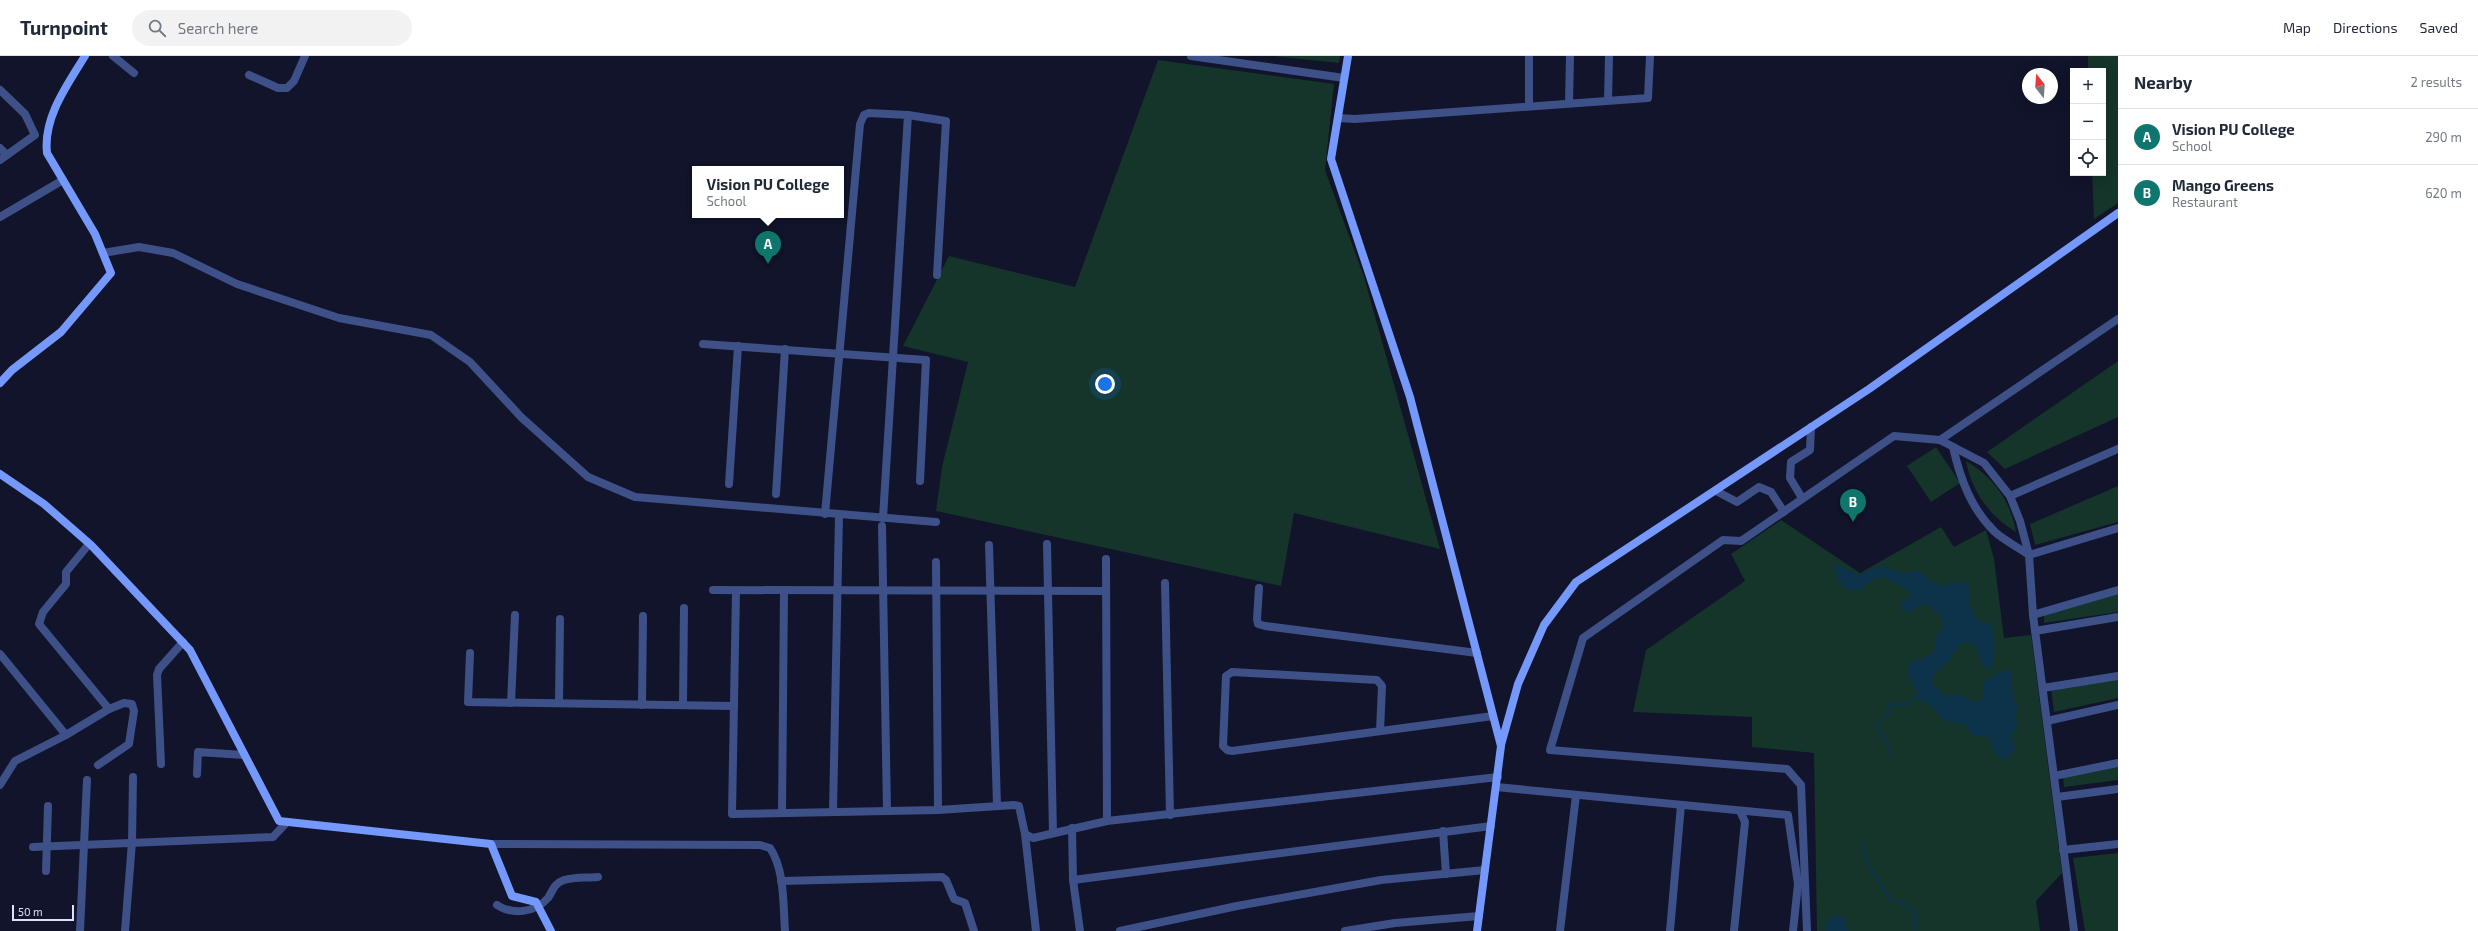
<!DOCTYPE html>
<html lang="en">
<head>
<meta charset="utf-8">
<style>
	body { margin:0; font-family:"Exo 2",sans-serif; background:#f2f2f3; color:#1f2937 }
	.controls { position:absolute; right:12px; top:12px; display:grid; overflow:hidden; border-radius:0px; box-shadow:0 4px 16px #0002 }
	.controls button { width:36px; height:36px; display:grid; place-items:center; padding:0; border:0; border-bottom:1px solid #e0e1e3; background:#fff; color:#1f2937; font:20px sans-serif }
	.compass { position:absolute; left:2022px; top:12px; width:36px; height:36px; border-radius:50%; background:#fff; box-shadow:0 4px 16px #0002; rotate:343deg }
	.scale { position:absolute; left:12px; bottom:10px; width:62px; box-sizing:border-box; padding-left:4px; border:2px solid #dce1fe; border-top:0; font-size:11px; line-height:14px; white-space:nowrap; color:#dce1fe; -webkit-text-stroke:3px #11142a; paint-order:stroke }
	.you { position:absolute; left:1105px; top:328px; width:14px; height:14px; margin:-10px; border:3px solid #fff; border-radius:50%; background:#1a73e8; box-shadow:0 0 0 6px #1a73e833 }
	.badge { display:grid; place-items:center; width:26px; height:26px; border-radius:50%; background:#0f766e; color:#fff; font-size:13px; font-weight:700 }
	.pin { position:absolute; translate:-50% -33px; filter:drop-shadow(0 1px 2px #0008) }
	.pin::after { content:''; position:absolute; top:21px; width:14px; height:12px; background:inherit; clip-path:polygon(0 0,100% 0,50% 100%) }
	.popup { position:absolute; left:692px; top:110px; width:152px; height:52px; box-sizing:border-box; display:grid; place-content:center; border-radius:0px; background:#fff; filter:drop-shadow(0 1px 3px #0005); font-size:13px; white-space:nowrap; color:#747a83 }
	.popup b { font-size:15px; color:#1f2937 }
	.popup::after { content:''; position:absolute; left:50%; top:100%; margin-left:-8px; border:8px solid transparent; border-top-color:#fff }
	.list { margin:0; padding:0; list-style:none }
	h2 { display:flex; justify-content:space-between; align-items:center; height:52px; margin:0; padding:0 16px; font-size:17px }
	h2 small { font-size:13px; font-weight:400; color:#747a83 }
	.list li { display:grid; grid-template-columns:26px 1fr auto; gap:12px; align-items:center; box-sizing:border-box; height:56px; padding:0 16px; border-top:1px solid #e0e1e3 }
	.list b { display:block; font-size:15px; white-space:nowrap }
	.list p { margin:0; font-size:13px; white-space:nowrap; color:#747a83 }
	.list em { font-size:13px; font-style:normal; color:#747a83 }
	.icon { flex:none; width:22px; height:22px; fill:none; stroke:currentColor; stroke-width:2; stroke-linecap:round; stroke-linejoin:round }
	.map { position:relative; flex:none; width:2118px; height:875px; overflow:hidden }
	header { display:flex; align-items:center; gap:24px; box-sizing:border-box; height:56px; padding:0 20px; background:#fff; border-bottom:1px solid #e0e1e3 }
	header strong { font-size:19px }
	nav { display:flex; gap:22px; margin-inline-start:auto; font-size:14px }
	.search { width:280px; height:36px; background:#f2f2f3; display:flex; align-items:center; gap:10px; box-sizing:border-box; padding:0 14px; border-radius:22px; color:#747a83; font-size:15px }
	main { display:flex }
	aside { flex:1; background:#fff }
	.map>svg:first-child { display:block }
	.green { fill:#15342a }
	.water { fill:#0c3349 }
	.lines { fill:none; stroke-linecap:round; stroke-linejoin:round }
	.stream { stroke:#0c3349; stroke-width:2.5 }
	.street { stroke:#3e5088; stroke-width:8 }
	.secondary { stroke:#7598fc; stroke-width:8 }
</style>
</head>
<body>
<header>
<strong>Turnpoint</strong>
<div class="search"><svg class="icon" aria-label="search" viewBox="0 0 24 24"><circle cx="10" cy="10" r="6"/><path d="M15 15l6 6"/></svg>Search here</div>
<nav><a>Map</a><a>Directions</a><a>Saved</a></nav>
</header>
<main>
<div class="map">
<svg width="2118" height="875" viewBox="0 0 2118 875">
	<rect width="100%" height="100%" fill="#11142a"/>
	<g class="green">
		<path d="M1273,0H1340L1339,7Z"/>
		<path d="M2088,0H2118V147L2094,163L2092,117H2103V15H2088Z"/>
		<path d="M1158,4L1334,28L1325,114L1364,221L1440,493L1294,457L1281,530L936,455L942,411L968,306L903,290L949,200L1075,231Z"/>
		<path d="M2118,305V361L2005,413L1987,396Z"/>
		<path d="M1936,391L1960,427L1931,446L1907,410Z"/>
		<path d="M1966,405C1993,421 2011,445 2016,476C1989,460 1972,436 1966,405Z"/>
		<path d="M2118,430V466L2035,489L2030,468Z"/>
		<path d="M1781,464L1860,517L1941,471L1954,491L1986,474L1994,503L2004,582L2031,579L2062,817L2036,845L2040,875H1817L1814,697L1752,691V661L1633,656L1646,594L1745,525L1731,498Z"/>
		<path d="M2118,537V556L2044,567V559Z"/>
		<path d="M2118,623V642L2054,656L2051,633Z"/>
		<path d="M2118,710V724L2064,731L2063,721Z"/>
		<path d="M2118,797V875H2085L2073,802Z"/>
	</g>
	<g class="water">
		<path d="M1839,509L1858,519L1878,510L1903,517L1918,514L1931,525L1944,531L1952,527H1966L1970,533V549L1977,564C1981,566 1987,566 1990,568C1995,572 1996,607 1992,612H1985C1977,605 1982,583 1961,587L1947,607L1935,616L1933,629L1944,639H1960L1974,646L1981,644L1984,636V625L2004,614L2012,616C2012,631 2011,641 2019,653L2015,660L2018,670L2011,679L2016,695L2005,703H2001L1993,695L1989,681L1973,680L1964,668C1958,666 1951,667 1945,664C1932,657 1936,647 1918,644L1916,634L1908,620V611C1914,600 1926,605 1934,595L1936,581L1943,569L1939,557L1926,548L1920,549L1911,556L1901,553L1900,549L1911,539L1910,535L1884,521L1873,523L1863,532L1855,535L1844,532L1833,512V510Z"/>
		<path d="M1838,858L1845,863L1847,875H1825L1827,865Z"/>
	</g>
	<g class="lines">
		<g class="stream">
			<path d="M1891,703L1888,688L1876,669L1888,657L1890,648H1906L1917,641"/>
			<path d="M1861,789L1867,807L1890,843L1909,851L1917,859L1914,875"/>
		</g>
		<g class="street">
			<path d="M113,0L134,17"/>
			<path d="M1191,0L1344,22"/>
			<path d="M249,19L278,32H287L294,25L305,0"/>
			<path d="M0,34L25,58L35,79L0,104"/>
			<path d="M1608,44L1609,0"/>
			<path d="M1569,47L1570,0"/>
			<path d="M1529,50V0"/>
			<path d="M908,59L946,65L937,219"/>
			<path d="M1338,62L1355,63L1648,42L1650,0"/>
			<path d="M0,92L7,99"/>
			<path d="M0,161L63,124"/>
			<path d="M103,197L139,191L173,197L237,228L339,262L431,279L470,306L521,361L588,421L635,441L936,466"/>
			<path d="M703,288L926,304L920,425"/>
			<path d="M1940,384L2118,263"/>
			<path d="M1953,391C1960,422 1971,453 1995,476C2005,485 2018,491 2029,499L2118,472"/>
			<path d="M729,428L738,290"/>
			<path d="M1716,435L1737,446L1759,431L1771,436L1784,456"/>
			<path d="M776,438L785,293"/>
			<path d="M2010,440L2118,393"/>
			<path d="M1802,442L1790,422L1791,406L1810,394L1811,371"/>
			<path d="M825,458L860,68L864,59L869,57L908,59L883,462"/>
			<path d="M882,470L887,755"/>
			<path d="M1047,488L1053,777"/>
			<path d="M989,489L997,749"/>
			<path d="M1106,503L1107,765"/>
			<path d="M936,506L938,754"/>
			<path d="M1165,527L1170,759"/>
			<path d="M1259,532L1257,563L1258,568L1265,570L1477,597"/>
			<path d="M713,534L1106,535"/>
			<path d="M736,535L732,758L938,754L1014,749L1019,750L1025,778L1033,782L1107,765L1498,721"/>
			<path d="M2033,559L2118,534"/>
			<path d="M2035,575L2118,561"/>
			<path d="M470,597L468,646L734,650"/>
			<path d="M0,598L66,679"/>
			<path d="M2043,632L2118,620"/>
			<path d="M511,647L515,559"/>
			<path d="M559,647L560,563"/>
			<path d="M642,649L643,560"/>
			<path d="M683,649L684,552"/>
			<path d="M2047,665L2118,649"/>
			<path d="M1380,675L1382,630L1377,624L1232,616L1226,620L1223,690L1227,694L1232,695L1493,660"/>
			<path d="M161,708L157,619L159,613L183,586"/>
			<path d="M98,709L129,688L134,655L132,648L124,647L109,653"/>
			<path d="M197,718L198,696L244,699"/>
			<path d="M2054,720L2118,707"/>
			<path d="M0,729L15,705L66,679L109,653L39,568L43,556L66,528V516L89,488"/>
			<path d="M1496,731L1788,759L1798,828L1793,875"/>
			<path d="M2057,741L2118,733"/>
			<path d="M833,756L839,459"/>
			<path d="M782,757L784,534"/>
			<path d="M1072,772L1073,824L1080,875"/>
			<path d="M1443,775L1446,818"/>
			<path d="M1025,778L1036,875"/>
			<path d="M491,788L760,789L770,792C785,814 783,849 785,875"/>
			<path d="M33,791L273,781L287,766"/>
			<path d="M2063,794L2118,788"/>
			<path d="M46,815L48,750"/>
			<path d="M1073,824L1491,770"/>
			<path d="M781,825L942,821L946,824L954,843L965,847L974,875"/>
			<path d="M497,849C512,859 535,857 548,842C553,835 553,828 564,824C574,821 587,822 598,821"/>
			<path d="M80,875L87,724"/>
			<path d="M125,875L132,786L133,721"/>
			<path d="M1120,875L1237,850L1381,824L1485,814"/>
			<path d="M1345,875L1395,867L1479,860"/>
			<path d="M1560,875L1576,739"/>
			<path d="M1670,875L1681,749"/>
			<path d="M1734,875L1745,766L1740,755"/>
			<path d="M1807,875L1801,729L1787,713L1550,694L1583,582L1723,484L1741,485L1894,380L1940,384L1984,407L2010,440L2020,465L2029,499L2033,559L2074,875"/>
		</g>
		<g class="secondary">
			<path d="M1348,0L1331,103L1410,341L1501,690L1477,875"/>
			<path d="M0,327L12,314L61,276L111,217L95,178L47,97C43,62 67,29 85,0"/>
			<path d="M0,418L44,448L91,489L190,594L279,765L491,788L512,840L536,846L551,875"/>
			<path d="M1501,689L1518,628L1544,569L1576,526L1869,333L2118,157"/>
		</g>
	</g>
</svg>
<div class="controls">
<button>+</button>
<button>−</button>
<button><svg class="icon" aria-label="locate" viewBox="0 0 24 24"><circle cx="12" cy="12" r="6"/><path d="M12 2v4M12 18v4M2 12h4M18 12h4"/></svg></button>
</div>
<svg class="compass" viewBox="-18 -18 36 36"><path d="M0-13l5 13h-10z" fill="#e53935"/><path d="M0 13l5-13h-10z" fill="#747a83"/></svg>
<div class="scale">50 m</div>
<div class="you"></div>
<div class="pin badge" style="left:768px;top:208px">A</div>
<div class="popup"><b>Vision PU College</b>School</div>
<div class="pin badge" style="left:1853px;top:466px">B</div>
</div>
<aside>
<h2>Nearby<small>2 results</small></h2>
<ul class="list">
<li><span class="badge">A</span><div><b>Vision PU College</b><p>School</p></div><em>290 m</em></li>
<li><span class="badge">B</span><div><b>Mango Greens</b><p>Restaurant</p></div><em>620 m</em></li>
</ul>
</aside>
</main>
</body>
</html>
